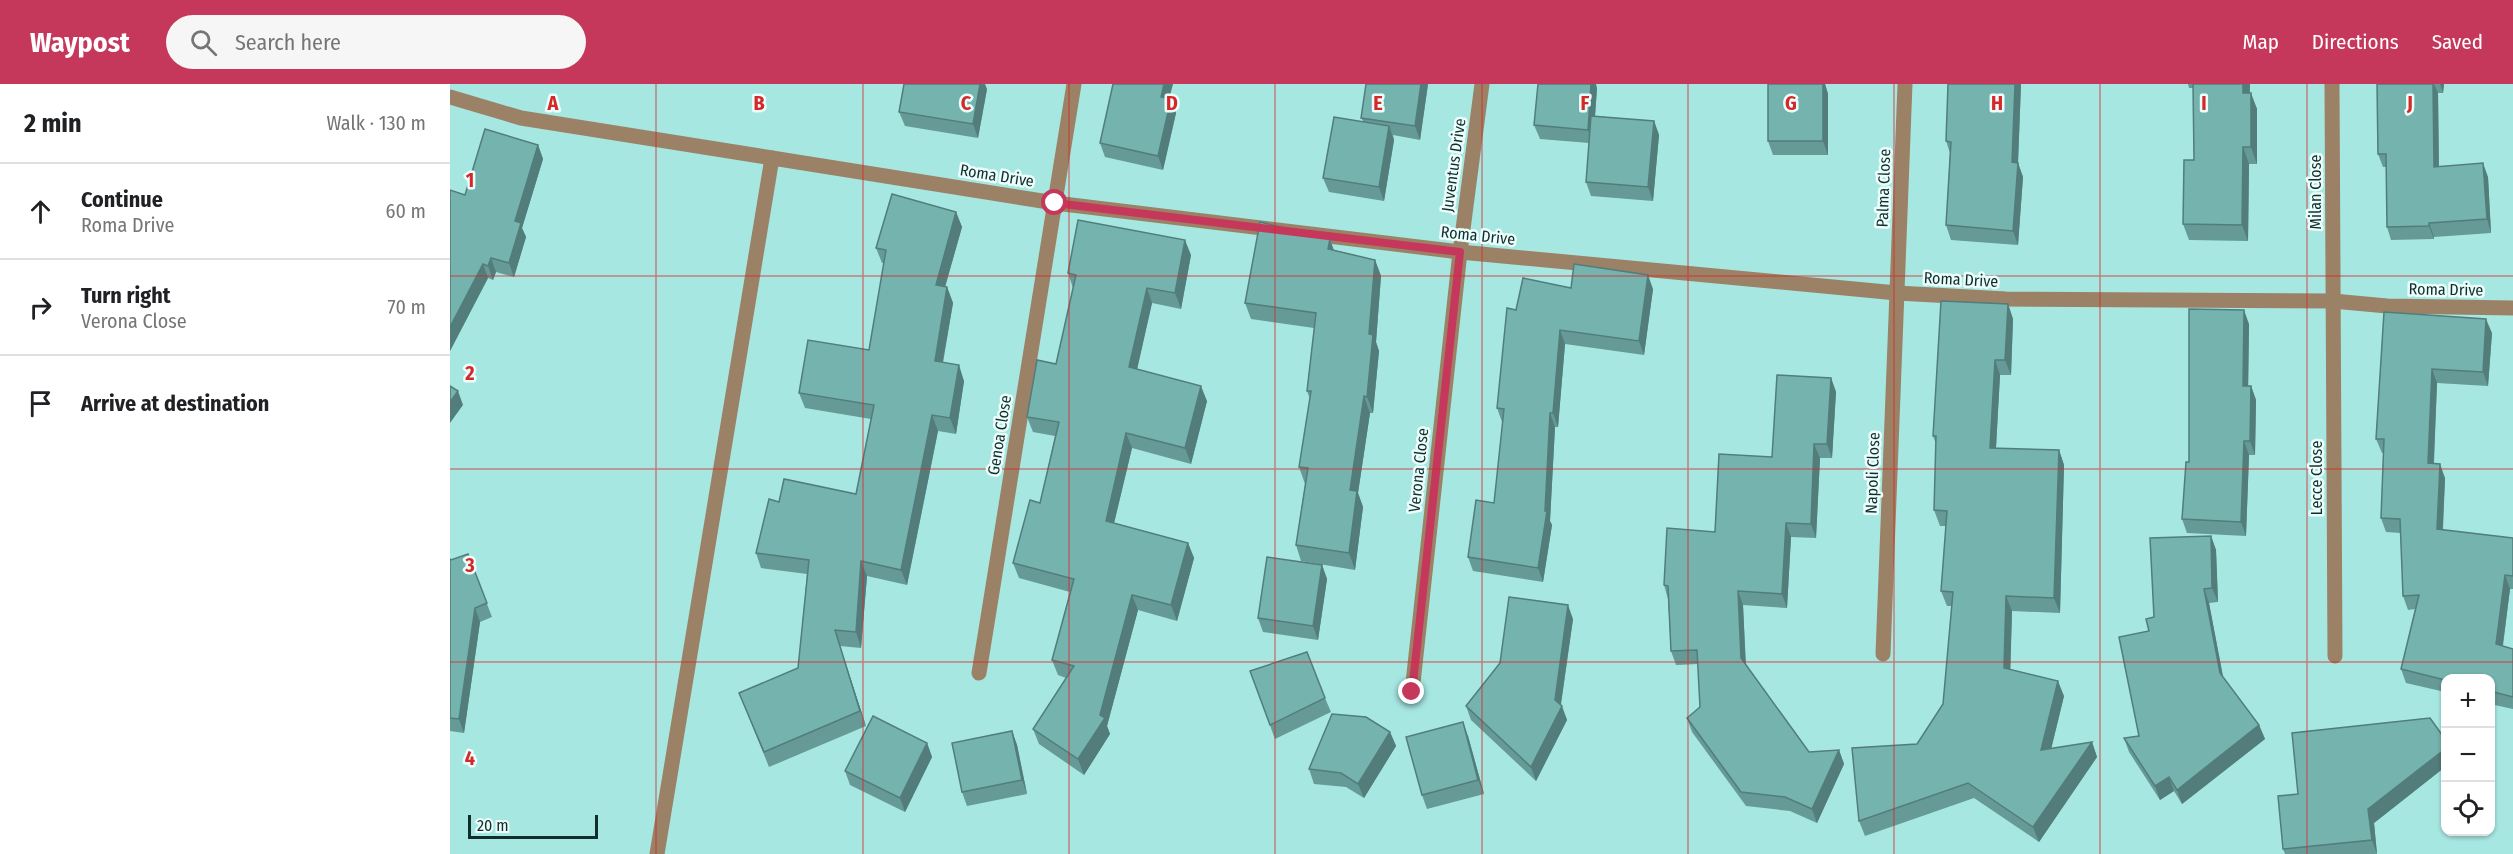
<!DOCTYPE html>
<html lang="en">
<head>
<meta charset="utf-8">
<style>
	body { margin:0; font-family:"Fira Sans Condensed",sans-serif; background:#f6f6f6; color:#202124 }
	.controls { position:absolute; right:18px; bottom:18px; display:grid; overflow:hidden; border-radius:12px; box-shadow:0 2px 4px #0004 }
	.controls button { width:54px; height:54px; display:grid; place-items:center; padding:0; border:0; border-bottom:2px solid #e0e0e0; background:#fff; color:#202124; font:30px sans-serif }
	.scale { position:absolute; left:18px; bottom:15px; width:130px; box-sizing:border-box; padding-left:6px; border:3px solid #132d2c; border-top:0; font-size:16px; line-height:21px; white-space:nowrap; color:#132d2c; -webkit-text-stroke:4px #ebfefc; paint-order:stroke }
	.stop { position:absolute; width:18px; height:18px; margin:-14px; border:4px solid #c6375c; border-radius:50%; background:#fff }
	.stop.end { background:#c6375c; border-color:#fff; box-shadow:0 2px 6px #0008 }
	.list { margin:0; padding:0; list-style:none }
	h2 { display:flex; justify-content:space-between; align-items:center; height:78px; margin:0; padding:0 24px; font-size:26px }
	h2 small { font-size:20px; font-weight:400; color:#757577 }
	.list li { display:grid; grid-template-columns:39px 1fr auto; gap:18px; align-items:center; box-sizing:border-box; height:96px; padding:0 24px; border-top:2px solid #e0e0e0 }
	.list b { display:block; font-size:22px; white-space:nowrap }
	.list p { margin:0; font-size:20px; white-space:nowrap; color:#757577 }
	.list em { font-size:20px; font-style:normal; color:#757577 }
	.icon { flex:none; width:33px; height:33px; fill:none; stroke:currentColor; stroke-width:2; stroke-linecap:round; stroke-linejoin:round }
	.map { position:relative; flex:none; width:2063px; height:770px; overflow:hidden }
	header { display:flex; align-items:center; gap:36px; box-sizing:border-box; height:84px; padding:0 30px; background:#c6375c; color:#fff }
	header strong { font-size:28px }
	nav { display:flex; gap:33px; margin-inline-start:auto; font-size:21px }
	.search { width:420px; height:54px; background:#f6f6f6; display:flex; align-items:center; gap:15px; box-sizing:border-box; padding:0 21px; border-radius:33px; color:#757577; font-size:22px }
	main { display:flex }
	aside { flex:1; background:#fff }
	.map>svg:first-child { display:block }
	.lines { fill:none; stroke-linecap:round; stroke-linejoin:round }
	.minor { stroke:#9b8266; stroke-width:15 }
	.wall { fill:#659a96 }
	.shaded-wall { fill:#527d7a }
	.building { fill:#75b3af; stroke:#527d7a; stroke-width:1.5 }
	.route { stroke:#c6375c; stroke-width:8 }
	.grid { fill:none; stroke:#d62828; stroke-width:1.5; stroke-opacity:0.55 }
	.labels { text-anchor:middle; stroke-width:5; stroke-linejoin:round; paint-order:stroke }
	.street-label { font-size:16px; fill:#132d2c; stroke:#ebfefc }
	.grid-label { font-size:20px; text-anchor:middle; font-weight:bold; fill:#d62828; stroke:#ebfefc; stroke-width:5; stroke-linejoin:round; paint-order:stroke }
</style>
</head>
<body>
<header>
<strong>Waypost</strong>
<div class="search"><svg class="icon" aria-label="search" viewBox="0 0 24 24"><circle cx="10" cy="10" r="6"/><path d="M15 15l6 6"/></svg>Search here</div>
<nav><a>Map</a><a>Directions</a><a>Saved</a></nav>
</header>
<main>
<aside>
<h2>2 min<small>Walk · 130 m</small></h2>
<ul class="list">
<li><svg class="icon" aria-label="ahead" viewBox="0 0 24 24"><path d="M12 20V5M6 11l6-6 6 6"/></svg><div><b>Continue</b><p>Roma Drive</p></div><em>60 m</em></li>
<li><svg class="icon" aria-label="right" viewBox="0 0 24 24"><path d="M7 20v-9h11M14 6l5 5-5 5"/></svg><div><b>Turn right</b><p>Verona Close</p></div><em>70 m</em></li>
<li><svg class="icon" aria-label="arrive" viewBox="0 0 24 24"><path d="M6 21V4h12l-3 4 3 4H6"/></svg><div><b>Arrive at destination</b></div></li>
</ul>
</aside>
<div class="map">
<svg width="2063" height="770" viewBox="0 0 2063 770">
	<rect width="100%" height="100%" fill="#a7e7e2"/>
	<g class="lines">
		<g class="minor">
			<path d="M1882,0L1885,572"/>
			<path d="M0,13L71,34L605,119L1010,168L1447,209L1556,215L1883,217L1937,222L2063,224"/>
			<path d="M1433,570L1455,0"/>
			<path d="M529,589L624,0"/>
			<path d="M962,608L1010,168L1032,0"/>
			<path d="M207,770L322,74"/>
		</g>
	</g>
	<g class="wall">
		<path d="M978,0L970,56L943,51L944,56L934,117L879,108L873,94L913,37L911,34Z"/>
		<path d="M1318,0H1375L1378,10V71H1323L1318,57Z"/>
		<path d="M1498,0H1571L1568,79L1573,93L1568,161L1501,156L1496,141L1500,69L1496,57Z"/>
		<path d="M1738,0H1800V9L1807,25V80H1799L1798,157L1739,156L1733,140L1744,76L1743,4H1739Z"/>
		<path d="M1927,0H1994L1993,9H1988L1989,82L2038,93L2041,149L1984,153V155L1941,156L1937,143L1936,83H1933L1928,70Z"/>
		<path d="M1147,4L1145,32L1204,37L1209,51L1203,117L1141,112L1136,98L1139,59L1090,55L1084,41Z"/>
		<path d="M537,5L528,54L455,42L449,28Z"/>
		<path d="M719,14L721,15L726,29L713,86L655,73L650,59Z"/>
		<path d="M88,61L93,75L72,144L76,153L64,193L46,188L43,196L38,194L0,267L15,111Z"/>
		<path d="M506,128L512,143L495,203H497L503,219L493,279L514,297L506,350L488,347L457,501L417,492L411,564L390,562L416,642L319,683L289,609L348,584L357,490L311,484L306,469L329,418L406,410L421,335L355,324L349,309L419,266L434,179H432L426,164Z"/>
		<path d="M880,155L884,166L925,176L931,192L926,258L929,267L923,329H920L908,409L913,423L905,486L851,477L846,461L855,400L849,383L860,315L857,307L864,244L801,235L795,219Z"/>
		<path d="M741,171L731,225L702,219L687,285L757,317L741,380L682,364L664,439L738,459L744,474L727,537L688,526L657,642L660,650L634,691L589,660L583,645L616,594L608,591L602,576L620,508L569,494L563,479L590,419L605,352L583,348L577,333L606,280L623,204L618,189Z"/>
		<path d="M1121,204L1203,205L1194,271L1115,260L1108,343H1105L1100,437L1102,441L1093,498L1023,487L1018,473L1044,419L1053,339L1052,338L1047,324L1066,226Z"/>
		<path d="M1558,220L1563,235L1561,291H1550L1546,365L1609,366L1614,381L1610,529L1562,527L1560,586L1614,612L1601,665L1642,658L1647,673L1589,758L1524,714L1415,752L1409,737L1467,660L1493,620L1502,522H1497L1491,507L1496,442H1490L1484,426L1486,360L1483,352Z"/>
		<path d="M1934,228L2042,249L2038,302L1987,299L1984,380L1995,394L1993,446L2063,454V505H2060L2053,562L2063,565V625L2040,620V594H1995V608L1956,599L1951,585L1965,525L1958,526L1953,512L1951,449L1936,448L1931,434L1934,369H1932L1926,355Z"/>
		<path d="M1799,240L1798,302H1801L1806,316L1805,371H1799L1796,452L1737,449L1732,435L1739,378Z"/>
		<path d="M1381,294L1386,308L1382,374H1370L1366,454L1341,453L1337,524L1293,521L1296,581L1359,668L1389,666L1394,680L1367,739L1340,727L1296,722L1242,648L1237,634L1250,623L1248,580L1226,581L1221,567L1218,515L1214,501L1265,448L1322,373Z"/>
		<path d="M1761,452L1766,466L1768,518L1759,519L1773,593L1809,641L1815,655L1732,720L1724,707L1710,716L1679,668L1674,654L1689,652L1699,547L1704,533Z"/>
		<path d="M18,470L42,533L30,538L14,649L0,647V475L1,476Z"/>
		<path d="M872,481L877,495L868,556L813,548L808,534Z"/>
		<path d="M1123,535L1111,621L1117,636L1086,697L1021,636L1016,622L1050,579Z"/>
		<path d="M800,587L875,614L881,628L825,655Z"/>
		<path d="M562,647L567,661L577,710L517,722L512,708Z"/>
		<path d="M940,648L946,662L914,714L896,703L864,700L859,685Z"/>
		<path d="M1018,652L1034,710L977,725L972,711Z"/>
		<path d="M1995,655V683L1924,739L1927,770H1835L1833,765L1848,710Z"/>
		<path d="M477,659L482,673L455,728L400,701L395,687Z"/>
	</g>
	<g class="shaded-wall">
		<path d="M530,0H535L537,5L528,54L523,40Z"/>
		<path d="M714,0H723L716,27L711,13Z"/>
		<path d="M971,0H978L970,56L965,42Z"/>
		<path d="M1141,0H1146L1147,4L1143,60L1138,46Z"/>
		<path d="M1373,0H1375L1378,10V71L1373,57Z"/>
		<path d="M1565,0H1571L1568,79L1573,93L1568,161L1563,147L1562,78Z"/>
		<path d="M1793,0H1800L1799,25L1793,9Z"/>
		<path d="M1983,0H1984L1988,9L1989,96L1984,83Z"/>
		<path d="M1990,0H1994L1993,9Z"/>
		<path d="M1801,9L1807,25V80L1801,63Z"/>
		<path d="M721,15L726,29L713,86L708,72Z"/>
		<path d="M1204,37L1209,51L1203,117L1198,103Z"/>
		<path d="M939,42L944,56L934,117L929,103Z"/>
		<path d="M88,61L93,75L72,144L76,153L64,193L59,179L65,137Z"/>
		<path d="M1793,63L1799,80L1798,157L1792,141Z"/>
		<path d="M2033,79L2038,93L2041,149L2037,135Z"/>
		<path d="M506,128L512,143L491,217L486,201Z"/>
		<path d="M1979,139L1984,153V155L1979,142Z"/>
		<path d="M880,155L885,172L878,165Z"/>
		<path d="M735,156L741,171L731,225L725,209Z"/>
		<path d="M41,174L46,188L43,196L38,182Z"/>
		<path d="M925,176L931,192L926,258L929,267L923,329L917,313L919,250Z"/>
		<path d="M33,180L38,194L0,267V243Z"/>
		<path d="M1198,191L1203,205L1194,271L1189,257Z"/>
		<path d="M497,203L503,219L490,293L485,277Z"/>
		<path d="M697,204L702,219L684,299L679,283Z"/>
		<path d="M1558,220L1563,235L1561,291L1555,276Z"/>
		<path d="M1794,226L1799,240L1798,316L1793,302Z"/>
		<path d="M2036,235L2042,249L2038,302L2033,288Z"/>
		<path d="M1110,246L1115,260L1108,343L1103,329Z"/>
		<path d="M1545,276L1550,291L1545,380L1540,364Z"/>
		<path d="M509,281L514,297L506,350L500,334Z"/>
		<path d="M1982,285L1987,299L1983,393L1978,379Z"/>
		<path d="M1381,294L1386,308L1382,374L1377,360Z"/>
		<path d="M751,302L757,317L741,380L735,364Z"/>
		<path d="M1801,302L1806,316L1805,371L1800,357Z"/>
		<path d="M8,307L13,321L0,339V318Z"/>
		<path d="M914,312L920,329L908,409L913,423L905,486L899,469L900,406Z"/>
		<path d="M1100,329L1105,343L1100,437L1102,441L1093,498L1088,484L1095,427Z"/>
		<path d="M482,331L488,347L457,501L451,486Z"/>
		<path d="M676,349L682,364L661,452L656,437Z"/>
		<path d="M1794,357L1799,371L1796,452L1791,438Z"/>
		<path d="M1364,360L1370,374L1366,454L1361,440Z"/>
		<path d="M1609,366L1614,381L1610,529L1604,514Z"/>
		<path d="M1990,380L1995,394L1992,459L1987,445Z"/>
		<path d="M1336,439L1341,453L1337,524L1332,510Z"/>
		<path d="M1761,452L1766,466L1768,518L1762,504Z"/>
		<path d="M738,459L744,474L727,537L721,521Z"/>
		<path d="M411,477L417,492L411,564L406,548Z"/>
		<path d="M872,481L877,495L868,556L863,542Z"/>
		<path d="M2055,491L2060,505L2051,574L2046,560Z"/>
		<path d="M1754,505L1759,519L1775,603L1770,589Z"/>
		<path d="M1288,507L1293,521L1296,588L1291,574Z"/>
		<path d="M682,511L688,526L657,642L660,650L634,691L628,675L650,631Z"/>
		<path d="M1556,512L1562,527L1560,599L1554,584Z"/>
		<path d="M1118,521L1123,535L1110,625L1112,622L1117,636L1086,697L1081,683L1105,616Z"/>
		<path d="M25,524L30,538L14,649L9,635Z"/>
		<path d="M385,546L390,562L416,642L410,627Z"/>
		<path d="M1608,597L1614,612L1597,682L1591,666Z"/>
		<path d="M1013,638L1018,652L1034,710L1028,696Z"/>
		<path d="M1809,641L1815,655L1732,720L1727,706Z"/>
		<path d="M562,647L567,661L577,710L572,696Z"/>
		<path d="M940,648L946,662L914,714L908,700Z"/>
		<path d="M1642,658L1647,673L1589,758L1583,743Z"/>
		<path d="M477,659L482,673L455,728L450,714Z"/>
		<path d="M1995,665V683L1924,739L1927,770L1922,756L1918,725Z"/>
		<path d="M1389,666L1394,680L1367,739L1362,725Z"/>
		<path d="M1719,693L1724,707L1710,716L1705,702Z"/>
	</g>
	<g class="building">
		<path d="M454,0H530L523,40L449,28Z"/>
		<path d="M663,0H714L711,13L721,15L708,72L650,59Z"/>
		<path d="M916,0H971L965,42L911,34Z"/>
		<path d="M1088,0H1141L1138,46L1084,41Z"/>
		<rect x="1318" y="0" width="55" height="57"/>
		<path d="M1498,0H1565L1562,78L1568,79L1563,147L1496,141L1501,58L1496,57Z"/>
		<path d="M1743,0H1793V9H1801V63H1793L1792,141L1733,140L1734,76H1744Z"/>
		<path d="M1927,0H1983L1984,83L2033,79L2037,135L1979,139V142L1937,143L1936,70H1928Z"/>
		<path d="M1141,32L1204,37L1198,103L1136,98Z"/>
		<path d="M884,33L939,42L929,103L873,94Z"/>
		<path d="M35,45L88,61L65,137L71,139L59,179L41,174L38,182L33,180L0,243V106L15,111Z"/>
		<path d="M442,110L506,128L486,201L497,203L485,277L509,281L500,334L482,331L451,486L411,477L406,548L385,546L410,627L314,668L289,609L348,584L359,476L306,469L319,415L329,418L334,395L406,410L424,321L349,309L358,256L419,266L436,166L426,164Z"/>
		<path d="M628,136L735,156L725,209L697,204L679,283L751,302L735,364L676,349L656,437L738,459L721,521L682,511L650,631L655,634L628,675L583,645L624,582L602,576L624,495L563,479L580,416L590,419L609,338L577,333L587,276L606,280L626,191L618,189Z"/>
		<path d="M810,138L880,155L878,165L925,176L919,250L923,251L917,313L914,312L900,406L907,407L899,469L846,461L858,384L849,383L861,307H857L866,229L795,219Z"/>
		<path d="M1124,180L1198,191L1189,257L1110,246L1103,329H1100L1095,427H1097L1088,484L1018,473L1026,416L1044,419L1054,325L1047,324L1057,224L1066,226L1073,194L1121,204Z"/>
		<path d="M1491,217L1558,220L1555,276H1545L1540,364L1609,366L1604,514L1556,512L1554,584L1608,597L1591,666L1642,658L1583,743L1518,699L1409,737L1402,664L1467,660L1493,620L1503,508L1491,507L1497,427L1484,426L1486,352H1483Z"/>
		<path d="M1739,225L1794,226L1793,302H1801L1800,357H1794L1791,438L1732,435L1736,378H1739Z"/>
		<path d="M1934,228L2036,235L2033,288L1982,285L1978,379L1990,380L1987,445L2063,454V492L2055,491L2046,560L2063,565V613L2040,607V594H1995V596L1951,585L1969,511L1953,512L1950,435L1931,434L1934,355H1926Z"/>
		<path d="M1327,291L1381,294L1377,360H1364L1361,440L1336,439L1332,510L1288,507L1291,574L1359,668L1389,666L1362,725L1335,713L1291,708L1237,634L1250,623L1247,566L1221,567L1218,502L1214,501L1217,444L1265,448L1269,370L1322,373Z"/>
		<path d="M0,302L8,307L0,318Z"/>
		<path d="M1761,452L1762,504L1754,505L1770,589L1809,641L1727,706L1719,693L1705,702L1674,654L1689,652L1669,553L1699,547L1696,535L1704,533L1700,454Z"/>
		<path d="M18,470L37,519L25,524L9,635L0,634V475L1,476Z"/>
		<path d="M817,473L872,481L863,542L808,534Z"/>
		<path d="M1059,513L1118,521L1105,616L1112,622L1081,683L1016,622L1050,579Z"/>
		<path d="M857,568L875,614L820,641L800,587Z"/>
		<path d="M882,630L916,633L940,648L908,700L891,689L859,685Z"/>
		<path d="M423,632L477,659L450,714L395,687Z"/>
		<path d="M1980,634L1995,655V665L1918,725L1922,756L1833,765L1828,712L1848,710L1842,649Z"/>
		<path d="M1013,638L1028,696L972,711L956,653Z"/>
		<path d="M562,647L572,696L512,708L502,659Z"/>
	</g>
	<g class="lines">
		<path class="route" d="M605,119L1010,168L962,608"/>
	</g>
	<path class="grid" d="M206,0V770M413,0V770M619,0V770M825,0V770M1032,0V770M1238,0V770M1444,0V770M1650,0V770M1857,0V770M0,192H2063M0,385H2063M0,578H2063"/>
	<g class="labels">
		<g class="street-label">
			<text transform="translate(1003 81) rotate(-82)" y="6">Juventus Drive</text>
			<text transform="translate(547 91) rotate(9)" y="6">Roma Drive</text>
			<text transform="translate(1433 104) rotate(-88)" y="6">Palma Close</text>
			<text transform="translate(1865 108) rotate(-90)" y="6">Milan Close</text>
			<text transform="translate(1028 151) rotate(6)" y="6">Roma Drive</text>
			<text transform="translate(1511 195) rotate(3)" y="6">Roma Drive</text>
			<text transform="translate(1996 205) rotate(1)" y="6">Roma Drive</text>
			<text transform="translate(549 351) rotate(-81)" y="6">Genoa Close</text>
			<text transform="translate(968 386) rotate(-84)" y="6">Verona Close</text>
			<text transform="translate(1422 389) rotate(-88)" y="6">Napoli Close</text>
			<text transform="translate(1866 394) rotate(-90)" y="6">Lecce Close</text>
		</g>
	</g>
	<g class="grid-label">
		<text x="103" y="26">A</text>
		<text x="309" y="26">B</text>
		<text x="516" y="26">C</text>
		<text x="722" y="26">D</text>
		<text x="928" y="26">E</text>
		<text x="1135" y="26">F</text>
		<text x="1341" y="26">G</text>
		<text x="1547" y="26">H</text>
		<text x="1754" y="26">I</text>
		<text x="1960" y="26">J</text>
		<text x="20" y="103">1</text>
		<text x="20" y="296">2</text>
		<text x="20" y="488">3</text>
		<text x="20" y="681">4</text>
	</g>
</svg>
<div class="controls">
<button>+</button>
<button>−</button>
<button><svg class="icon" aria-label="locate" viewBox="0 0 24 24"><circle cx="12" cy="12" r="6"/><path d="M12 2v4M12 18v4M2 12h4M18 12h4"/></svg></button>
</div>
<div class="scale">20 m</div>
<div class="stop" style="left:605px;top:119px"></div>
<div class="stop end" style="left:962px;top:608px"></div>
</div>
</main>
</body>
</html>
